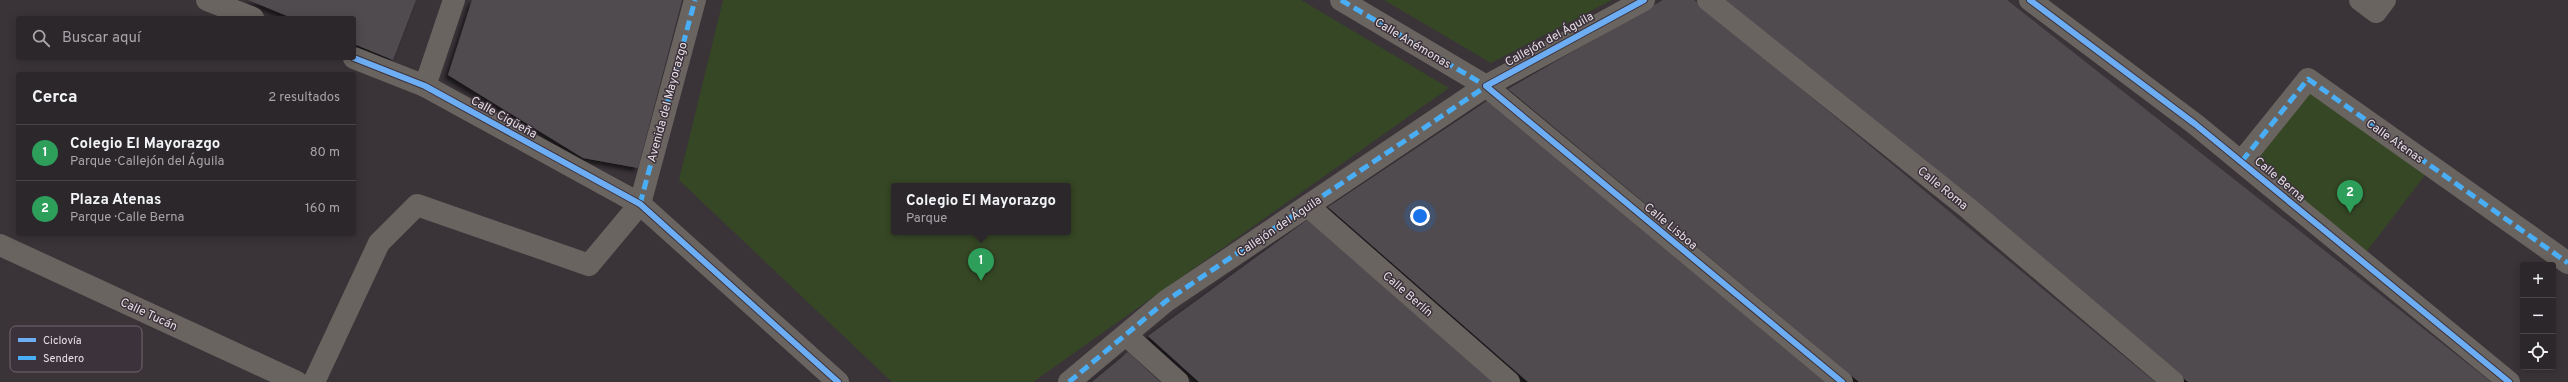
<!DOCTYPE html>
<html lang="es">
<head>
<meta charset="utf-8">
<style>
	body { margin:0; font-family:Overpass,sans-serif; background:#383337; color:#f1f3f6 }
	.controls { position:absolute; right:12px; bottom:12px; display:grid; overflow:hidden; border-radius:4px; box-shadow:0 2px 10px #0003 }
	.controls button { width:36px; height:36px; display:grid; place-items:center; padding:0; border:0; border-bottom:1px solid #484447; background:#2c272b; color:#f1f3f6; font:20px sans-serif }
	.you { position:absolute; left:1420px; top:216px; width:14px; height:14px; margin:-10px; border:3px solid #fff; border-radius:50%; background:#1a73e8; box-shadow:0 0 0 6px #1a73e833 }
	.badge { display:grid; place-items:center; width:26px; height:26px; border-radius:50%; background:#8abfa5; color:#fff; font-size:13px; font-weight:700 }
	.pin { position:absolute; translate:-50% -33px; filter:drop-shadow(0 1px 2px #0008) }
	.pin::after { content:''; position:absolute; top:21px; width:14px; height:12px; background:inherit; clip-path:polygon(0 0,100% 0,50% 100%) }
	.popup { position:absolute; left:891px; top:183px; width:180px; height:52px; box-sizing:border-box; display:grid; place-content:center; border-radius:4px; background:#2c272b; filter:drop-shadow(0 1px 3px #0005); font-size:13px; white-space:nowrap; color:#a6a5a9 }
	.popup b { font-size:15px; color:#f1f3f6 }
	.popup::after { content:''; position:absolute; left:50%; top:100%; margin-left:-8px; border:8px solid transparent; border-top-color:#2c272b }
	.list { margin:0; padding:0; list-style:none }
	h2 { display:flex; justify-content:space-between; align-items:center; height:52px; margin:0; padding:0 16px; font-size:17px }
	h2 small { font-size:13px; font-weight:400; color:#a6a5a9 }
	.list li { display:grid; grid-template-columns:26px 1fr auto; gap:12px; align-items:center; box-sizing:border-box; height:56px; padding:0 16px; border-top:1px solid #484447 }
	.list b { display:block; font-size:15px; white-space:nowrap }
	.list p { margin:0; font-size:13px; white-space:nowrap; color:#a6a5a9 }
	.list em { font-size:13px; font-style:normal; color:#a6a5a9 }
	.icon { flex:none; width:22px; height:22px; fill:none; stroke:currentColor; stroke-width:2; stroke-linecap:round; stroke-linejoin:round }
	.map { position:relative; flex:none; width:2568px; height:382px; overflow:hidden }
	.search { position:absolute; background:#2c272b; box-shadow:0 2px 10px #0003; left:16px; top:16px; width:340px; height:44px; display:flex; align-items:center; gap:10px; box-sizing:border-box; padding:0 14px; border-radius:4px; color:#a6a5a9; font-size:15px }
	.panel { position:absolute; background:#2c272b; box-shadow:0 2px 10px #0003; left:16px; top:72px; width:340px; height:164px; border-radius:4px }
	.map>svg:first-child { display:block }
	.green { fill:#364725; fill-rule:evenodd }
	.building { fill:#504c50; filter:url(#shadow) }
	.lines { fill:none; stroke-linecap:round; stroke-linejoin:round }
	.minor { stroke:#6a6460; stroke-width:22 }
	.quiet { stroke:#49aef6; stroke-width:5; stroke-dasharray:10 5; stroke-linecap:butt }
	.cycleway-casing { stroke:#3c323b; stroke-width:8 }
	.cycleway { stroke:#6dadf4; stroke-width:6 }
	.labels { text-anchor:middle; stroke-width:3; stroke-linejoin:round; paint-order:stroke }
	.street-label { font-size:12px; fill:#e6e0e6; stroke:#3c323b }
	.key { fill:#3c323b; stroke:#6f666e; stroke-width:1 }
	.key-label { font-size:11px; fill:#e6e0e6 }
</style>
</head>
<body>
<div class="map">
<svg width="2568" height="382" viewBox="0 0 2568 382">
	<defs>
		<filter id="shadow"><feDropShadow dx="-3.5" dy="3.5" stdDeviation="2" flood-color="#0009"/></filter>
	</defs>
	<rect width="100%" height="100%" fill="#3a3439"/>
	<g class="green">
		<path d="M723,0H1301L1449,88L1033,382H892L679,180ZM894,186H1068V232H894Z"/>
		<path d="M1384,0H1612L1491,63Z"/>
		<path d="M2308,79L2432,166L2361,259L2242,161Z"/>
	</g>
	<g class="building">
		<path d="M248,0H416L393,60L354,44V18H292Z"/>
		<path d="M472,0H682L638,168L583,158L448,75Z"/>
		<path d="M1663,0H1694L2155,382H1859L1508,89Z"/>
		<path d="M1723,0H2007L2491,382H2188Z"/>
		<path d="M1487,101L1825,382H1528L1328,207Z"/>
		<path d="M1310,218L1493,382H1199L1148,336Z"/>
		<path d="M1128,352L1160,382H1092Z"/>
	</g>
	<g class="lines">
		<g class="minor">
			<path d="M207,0L253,18"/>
			<path d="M1341,0L1486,86L1842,382"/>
			<path d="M1708,0L1969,209L2173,382"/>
			<path d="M2030,0L2195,124L2509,382"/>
			<path d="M2360,0L2376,12L2385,0"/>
			<path d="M354,58L425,86L640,204L838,382"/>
			<path d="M425,86L454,0"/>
			<path d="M2242,161L2308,79L2568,263"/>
			<path d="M1308,206L1509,382"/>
			<path d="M0,245L297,382"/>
			<path d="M1126,335L1178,382"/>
			<path d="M314,382L379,243L417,205L589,265L640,204L695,0"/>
			<path d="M1069,382L1166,301L1486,86L1644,0"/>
		</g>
		<g class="quiet">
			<path d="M1341,0L1486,86"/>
			<path d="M2242,161L2308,79L2568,263"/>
			<path d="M640,204L695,0"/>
			<path d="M1069,382L1166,301L1488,85"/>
		</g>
		<g class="cycleway-casing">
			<g id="cycleway">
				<path d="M1644,0L1486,86L1842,382"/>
				<path d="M2030,0L2195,124L2509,382"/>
				<path d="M354,58L425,86L640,204L838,382"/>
			</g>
		</g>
		<use href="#cycleway" class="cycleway"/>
	</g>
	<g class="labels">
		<g class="street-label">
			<text transform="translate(1549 39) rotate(-29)" y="4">Callejón del Águila</text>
			<text transform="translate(1413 43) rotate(31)" y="4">Calle Anémonas</text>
			<text transform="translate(667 102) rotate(-75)" y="4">Avenida del Mayorazgo</text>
			<text transform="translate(504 117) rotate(29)" y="4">Calle Cigüeña</text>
			<text transform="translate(2395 141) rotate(35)" y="4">Calle Atenas</text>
			<text transform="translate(2280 179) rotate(40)" y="4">Calle Berna</text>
			<text transform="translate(1943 188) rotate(39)" y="4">Calle Roma</text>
			<text transform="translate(1279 226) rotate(-34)" y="4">Callejón del Águila</text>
			<text transform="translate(1671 226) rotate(40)" y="4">Calle Lisboa</text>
			<text transform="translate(1408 294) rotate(41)" y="4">Calle Berlín</text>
			<text transform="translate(149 314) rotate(25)" y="4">Calle Tucán</text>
		</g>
	</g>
	<rect x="10" y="326" width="132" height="46" rx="6" class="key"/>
	<rect x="18" y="338" width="18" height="4" fill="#6dadf4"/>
	<rect x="18" y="356" width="18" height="4" fill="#49aef6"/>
	<g class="key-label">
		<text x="43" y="344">Ciclovía</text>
		<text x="43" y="362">Sendero</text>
	</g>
</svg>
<div class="controls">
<button>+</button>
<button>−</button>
<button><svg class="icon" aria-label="locate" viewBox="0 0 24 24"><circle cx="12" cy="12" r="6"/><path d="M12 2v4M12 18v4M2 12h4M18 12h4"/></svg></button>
</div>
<div class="you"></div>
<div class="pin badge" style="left:981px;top:281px;background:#2e9e5b">1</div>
<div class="popup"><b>Colegio El Mayorazgo</b>Parque</div>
<div class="pin badge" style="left:2350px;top:213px;background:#2e9e5b">2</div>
<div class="search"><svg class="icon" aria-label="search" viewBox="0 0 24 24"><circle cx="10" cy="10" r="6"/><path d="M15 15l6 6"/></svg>Buscar aquí</div>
<section class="panel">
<h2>Cerca<small>2 resultados</small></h2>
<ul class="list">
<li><span class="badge" style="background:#2e9e5b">1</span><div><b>Colegio El Mayorazgo</b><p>Parque · Callejón del Águila</p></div><em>80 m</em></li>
<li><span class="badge" style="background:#2e9e5b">2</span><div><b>Plaza Atenas</b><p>Parque · Calle Berna</p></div><em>160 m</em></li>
</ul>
</section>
</div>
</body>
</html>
